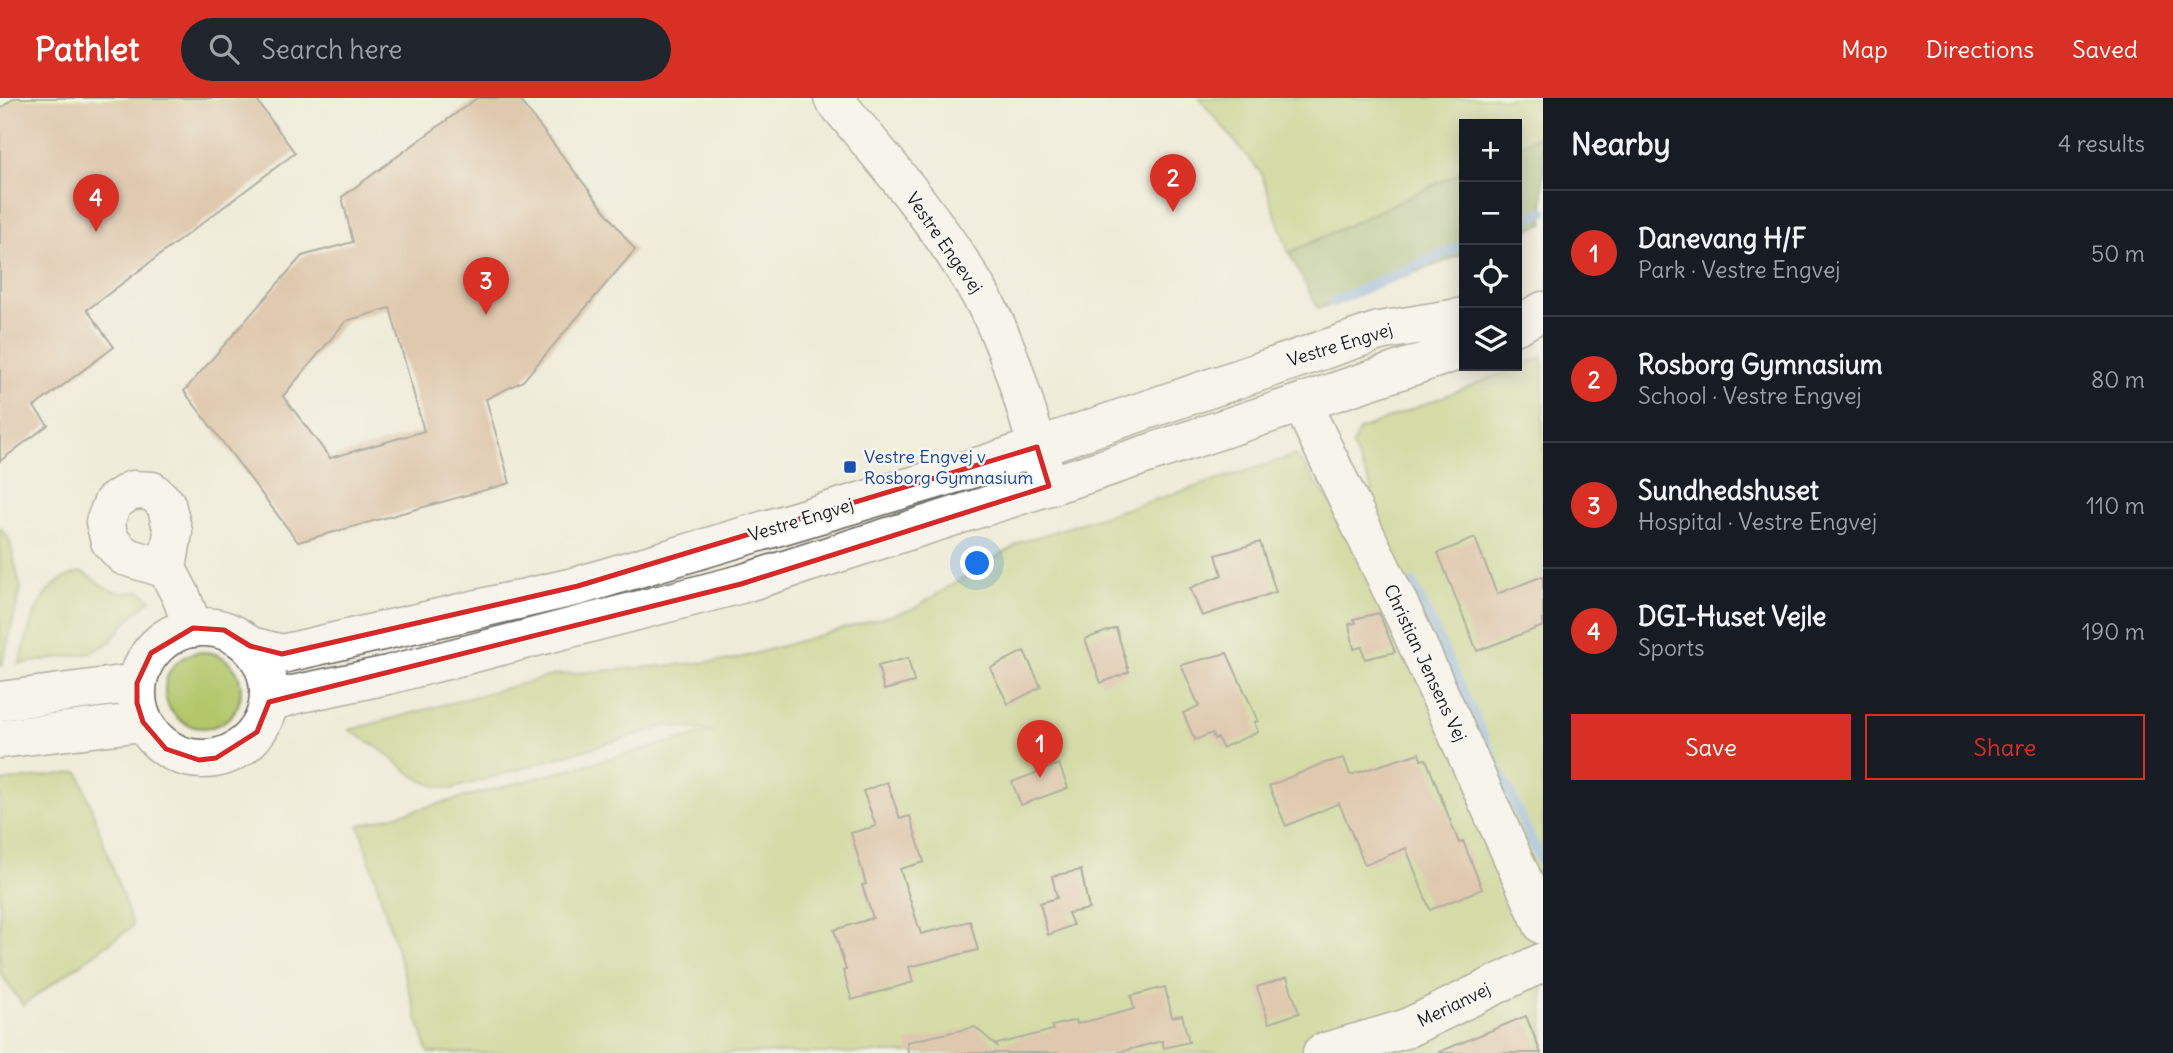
<!DOCTYPE html>
<html lang="en">
<head>
<meta charset="utf-8">
<style>
	body { margin:0; font-family:Delius,sans-serif; background:#20242c; color:#f1f3f6 }
	.controls { position:absolute; right:21px; top:21px; display:grid; overflow:hidden; border-radius:0px; box-shadow:0 4px 18px #0003 }
	.controls button { width:63px; height:63px; display:grid; place-items:center; padding:0; border:0; border-bottom:2px solid #363941; background:#171b24; color:#f1f3f6; font:35px sans-serif }
	.you { position:absolute; left:978px; top:466px; width:24px; height:24px; margin:-18px; border:5px solid #fff; border-radius:50%; background:#1a73e8; box-shadow:0 0 0 10px #1a73e833 }
	.badge { display:grid; place-items:center; width:46px; height:46px; border-radius:50%; background:#d93025; color:#fff; font-size:23px; font-weight:700 }
	.pin { position:absolute; translate:-50% -58px; filter:drop-shadow(0 2px 4px #0008) }
	.pin::after { content:''; position:absolute; top:37px; width:24px; height:21px; background:inherit; clip-path:polygon(0 0,100% 0,50% 100%) }
	.list { margin:0; padding:0; list-style:none }
	h2 { display:flex; justify-content:space-between; align-items:center; height:91px; margin:0; padding:0 28px; font-size:30px }
	h2 small { font-size:23px; font-weight:400; color:#9ea1a6 }
	.list li { display:grid; grid-template-columns:46px 1fr auto; gap:21px; align-items:center; box-sizing:border-box; height:126px; padding:0 28px; border-top:2px solid #363941 }
	.list b { display:block; font-size:26px; white-space:nowrap }
	.list p { margin:0; font-size:23px; white-space:nowrap; color:#9ea1a6 }
	.list em { font-size:23px; font-style:normal; color:#9ea1a6 }
	.actions { display:flex; gap:14px; padding:21px 28px }
	.actions a { flex:1; padding:16px 0; border:2px solid #d93025; border-radius:0px; text-align:center; font-size:24px; color:#d93025 }
	.actions .main { background:#d93025; color:#fff }
	.icon { flex:none; width:38px; height:38px; fill:none; stroke:currentColor; stroke-width:2; stroke-linecap:round; stroke-linejoin:round }
	.map { position:relative; flex:none; width:1543px; height:955px; overflow:hidden }
	header { display:flex; align-items:center; gap:42px; box-sizing:border-box; height:98px; padding:0 35px; background:#d93025; color:#fff }
	header strong { font-size:33px }
	nav { display:flex; gap:38px; margin-inline-start:auto; font-size:24px }
	.search { width:490px; height:63px; background:#20242c; display:flex; align-items:center; gap:18px; box-sizing:border-box; padding:0 24px; border-radius:38px; color:#9ea1a6; font-size:26px }
	main { display:flex }
	aside { flex:1; background:#171b24 }
	.map>svg:first-child { display:block }
	.green { fill:#b3c76b; stroke:#687244; stroke-width:2 }
	.forest { fill:#8eac5f; stroke:#55643e; stroke-width:2 }
	.lines { fill:none; stroke-linecap:round; stroke-linejoin:round }
	.stream { stroke:#77a6e0; stroke-width:10 }
	.building { fill:#cb9d79; fill-rule:evenodd }
	.street-casing { stroke:#66655e; stroke-width:41 }
	.secondary-casing { stroke:#66655e; stroke-width:41 }
	.street { stroke:#fff; stroke-width:38 }
	.secondary { stroke:#fff; stroke-width:38 }
	.marked { fill:none; stroke:#d62828; stroke-width:5; stroke-linejoin:round }
	.transit-dot { fill:#1a4fb4; stroke:#f6f6f2; stroke-width:2.5 }
	.labels { text-anchor:middle; stroke-width:5; stroke-linejoin:round; paint-order:stroke }
	.street-label { font-size:18px; fill:#1c1c1c; stroke:#f6f6f2 }
	.transit-label { font-size:18px; fill:#164399; stroke:#f6f6f2; text-anchor:start }
</style>
</head>
<body>
<header>
<strong>Pathlet</strong>
<div class="search"><svg class="icon" aria-label="search" viewBox="0 0 24 24"><circle cx="10" cy="10" r="6"/><path d="M15 15l6 6"/></svg>Search here</div>
<nav><a>Map</a><a>Directions</a><a>Saved</a></nav>
</header>
<main>
<div class="map">
<svg width="1543" height="955" viewBox="0 0 1543 955">
	<rect width="100%" height="100%" fill="#f6f6f2"/>
	<filter id="ink" filterUnits="userSpaceOnUse"><feTurbulence type="fractalNoise" baseFrequency=".0143" numOctaves="2"/><feDisplacementMap in="SourceGraphic" scale="14" xChannelSelector="R" yChannelSelector="G"/><feConvolveMatrix kernelMatrix="1 2 1 2 8 2 1 2 1" color-interpolation-filters="sRGB"/></filter>
	<filter id="wash" filterUnits="userSpaceOnUse"><feTurbulence type="fractalNoise" baseFrequency=".00686" numOctaves="4" result="noise"/><feDisplacementMap in="SourceGraphic" scale="28" xChannelSelector="R" yChannelSelector="G"/><feGaussianBlur stdDeviation="1.57" result="paint"/><feColorMatrix in="noise" values="0 0 0 0 0 0 0 0 0 0 0 0 0 0 0 0 0 1.4 0 .05"/><feComposite in="paint" operator="in"/></filter>
	<g filter="url(#wash)">
		<rect width="100%" height="100%" fill="#f0ecda"/>
		<g class="green">
			<path d="M1199,0H1543V36L1517,48V26H1464V73L1289,155L1261,75Z"/>
			<path d="M1543,259V955H428L359,727L713,633L666,628L452,691C412,686 406,669 377,649C368,643 358,638 349,632L554,577L732,562L913,511L1021,444L1296,357L1335,410L1373,392L1352,348L1359,332Z"/>
			<path d="M0,430L9,441L21,490L2,568H0Z"/>
			<path d="M81,474C92,478 100,488 111,492C120,496 132,495 141,493L151,502L131,519L110,544L91,555L19,566C32,527 35,485 81,474Z"/>
			<circle cx="203" cy="592" r="38"/>
			<path d="M79,674L133,828L23,907L0,875V684Z"/>
		</g>
		<g class="forest">
			<path d="M1543,36V126L1517,136V48Z"/>
			<path d="M1464,73V156L1318,211L1289,155Z"/>
		</g>
		<g class="lines">
			<g class="stream">
				<path d="M1517,125L1543,114"/>
				<path d="M1333,204L1464,147"/>
				<path d="M1413,486L1543,767"/>
			</g>
		</g>
		<g id="blocks">
			<g class="building">
				<path d="M14,0H255L295,55L87,212L114,249L34,309L48,327L0,363V11Z"/>
				<path d="M477,0H518L635,152L523,283L486,301L510,385L298,444L184,293L302,158L353,144L342,99ZM390,210L424,333L330,360L283,298L346,223Z"/>
				<path d="M1475,440L1497,496L1543,478V528L1477,553L1438,455Z"/>
				<path d="M1260,444L1276,494L1202,518L1190,490L1222,477L1216,457Z"/>
				<path d="M1379,515L1395,554L1365,561L1362,549L1354,551L1349,526L1356,525L1354,521Z"/>
				<path d="M1116,530L1129,574L1101,585L1085,541Z"/>
				<path d="M1024,553L1041,589L1008,606L990,570Z"/>
				<path d="M1227,555L1258,623L1254,624L1258,634L1222,650L1218,640L1214,641L1212,635L1195,642L1183,615L1199,608L1181,567Z"/>
				<path d="M908,560L914,584L884,592L878,568Z"/>
				<path d="M1419,655L1421,662L1426,661L1459,745L1463,743L1482,791L1430,812L1406,750L1365,767L1339,705L1286,728L1269,688L1321,666L1344,660L1350,677Z"/>
				<path d="M1059,666L1068,690L1021,707L1012,684Z"/>
				<path d="M887,684L900,721L910,718L924,764L900,771L921,836L970,823L978,852L909,869L913,884L852,902L843,873L846,872L834,832L873,820L862,787L866,786L851,735L876,728L863,693Z"/>
				<path d="M1081,772L1089,811L1068,815L1073,827L1048,837L1040,805L1057,800L1052,778Z"/>
				<path d="M1287,879L1299,915L1269,925L1257,889Z"/>
				<path d="M1165,889L1172,919L1182,917L1189,944L1164,950L1162,943L1116,955H908L907,944L975,929L997,948V946L1053,932L1052,928L1076,922L1077,926L1134,911L1131,898Z"/>
				<path d="M1526,918L1541,955H1439V954Z"/>
			</g>
		</g>
	</g>
	<g filter="url(#ink)">
		<use href="#blocks" fill-opacity="0" stroke="#66655e" stroke-width="2"/>
		<g class="lines">
			<g class="street-casing">
				<g id="street">
					<path d="M833,0C887,65 944,131 985,205C1015,260 1028,322 1047,381"/>
					<path d="M1302,306L1405,519L1543,827"/>
					<path d="M167,471L124,458L110,443L105,424L113,404L132,392L152,393L166,406L173,434L167,471L181,498L193,530"/>
					<path d="M1322,955L1405,931L1543,864"/>
				</g>
			</g>
			<g class="secondary-casing">
				<g id="secondary">
					<path d="M1517,227L1543,213"/>
					<circle cx="203" cy="595" r="66"/>
					<path d="M250,548L282,556L578,488L987,366L1379,233L1464,219"/>
					<path d="M0,603L137,585"/>
					<path d="M269,604L297,596L388,577L741,486L1093,374L1464,251"/>
					<path d="M0,641L143,624"/>
				</g>
			</g>
			<use href="#street" class="street"/>
			<use href="#secondary" class="secondary"/>
		</g>
	</g>
	<path d="M0 0H1543V955H0ZM1037,349L1049,388L741,486L269,604L257,634L216,660L199,662L166,651L143,624L137,605V585L151,555L193,530L224,532L250,548L282,556L578,488Z" fill="#f0ecda" fill-opacity=".55" fill-rule="evenodd"/>
	<path class="marked" d="M1037,349L1049,388L741,486L269,604L257,634L216,660L199,662L166,651L143,624L137,605V585L151,555L193,530L224,532L250,548L282,556L578,488Z"/>
	<rect class="transit-dot" x="843" y="362" width="14" height="14" rx="3.5"/>
	<g class="labels">
		<g class="street-label">
			<text transform="translate(944 145) rotate(55)" y="6">Vestre Engevej</text>
			<text transform="translate(1340 247) rotate(-17)" y="6">Vestre Engvej</text>
			<text transform="translate(801 422) rotate(-17)" y="6">Vestre Engvej</text>
			<text transform="translate(1425 565) rotate(65)" y="6">Christian Jensens Vej</text>
			<text transform="translate(1454 907) rotate(-26)" y="6">Merianvej</text>
		</g>
		<g class="transit-label">
			<text x="864" y="365">Vestre Engvej v<tspan x="864" dy="21">Rosborg Gymnasium</tspan></text>
		</g>
	</g>
</svg>
<div class="controls">
<button>+</button>
<button>−</button>
<button><svg class="icon" aria-label="locate" viewBox="0 0 24 24"><circle cx="12" cy="12" r="6"/><path d="M12 2v4M12 18v4M2 12h4M18 12h4"/></svg></button>
<button><svg class="icon" aria-label="layers" viewBox="0 0 24 24"><path d="M12 4l9 5-9 5-9-5zM3 14l9 5 9-5"/></svg></button>
</div>
<div class="you"></div>
<div class="pin badge" style="left:1040px;top:680px">1</div>
<div class="pin badge" style="left:1173px;top:114px">2</div>
<div class="pin badge" style="left:486px;top:217px">3</div>
<div class="pin badge" style="left:96px;top:134px">4</div>
</div>
<aside>
<h2>Nearby<small>4 results</small></h2>
<ul class="list">
<li><span class="badge">1</span><div><b>Danevang H/F</b><p>Park · Vestre Engvej</p></div><em>50 m</em></li>
<li><span class="badge">2</span><div><b>Rosborg Gymnasium</b><p>School · Vestre Engvej</p></div><em>80 m</em></li>
<li><span class="badge">3</span><div><b>Sundhedshuset</b><p>Hospital · Vestre Engvej</p></div><em>110 m</em></li>
<li><span class="badge">4</span><div><b>DGI-Huset Vejle</b><p>Sports</p></div><em>190 m</em></li>
</ul>
<div class="actions"><a class="main">Save</a><a>Share</a></div>
</aside>
</main>
</body>
</html>
